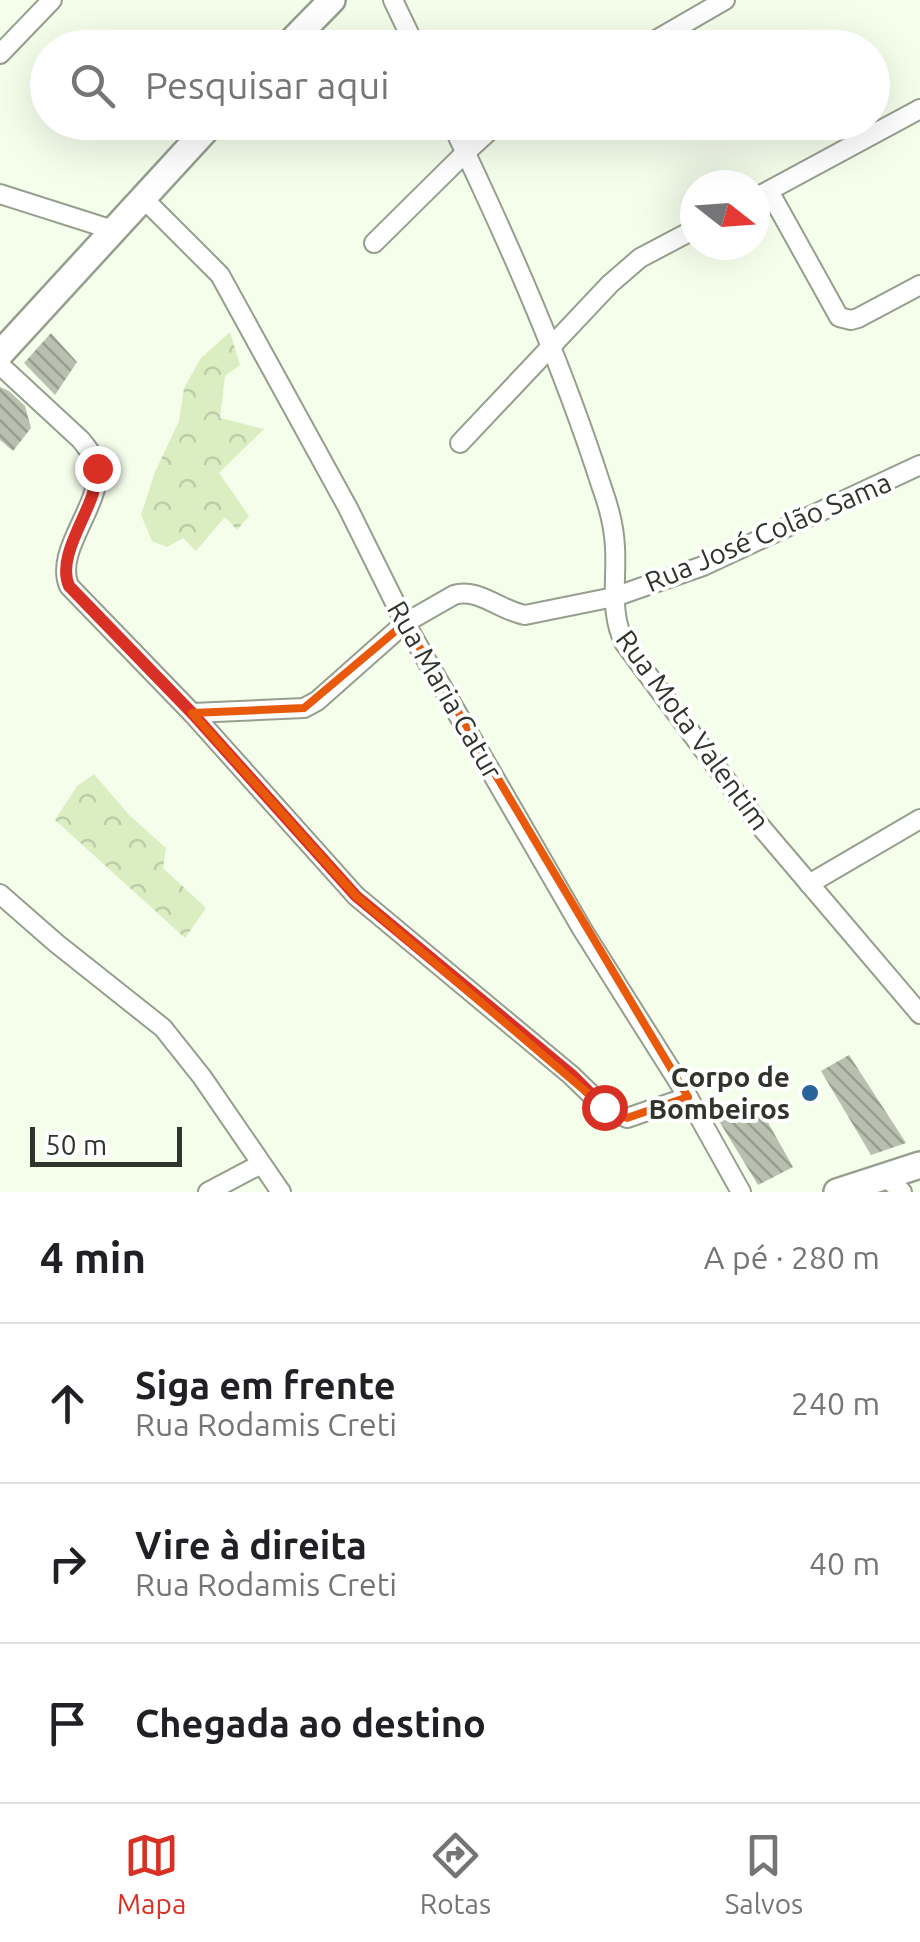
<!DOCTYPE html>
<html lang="pt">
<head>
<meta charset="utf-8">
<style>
	body { margin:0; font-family:Ubuntu,sans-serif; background:#f2f2f2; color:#202124 }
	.compass { position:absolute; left:680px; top:170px; width:90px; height:90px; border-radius:50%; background:#fff; box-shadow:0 10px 40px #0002; rotate:107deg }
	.scale { position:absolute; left:30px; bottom:25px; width:152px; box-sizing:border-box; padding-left:10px; border:5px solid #31342d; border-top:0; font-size:28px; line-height:35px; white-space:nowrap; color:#31342d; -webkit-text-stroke:8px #fff; paint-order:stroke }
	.stop { position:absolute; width:30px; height:30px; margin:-22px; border:8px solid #d93025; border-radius:50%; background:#fff }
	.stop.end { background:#d93025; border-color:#fff; box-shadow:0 2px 10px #0008 }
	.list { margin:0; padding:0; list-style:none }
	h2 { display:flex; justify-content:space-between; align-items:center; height:130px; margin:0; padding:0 40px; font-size:42px }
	h2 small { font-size:32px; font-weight:400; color:#757577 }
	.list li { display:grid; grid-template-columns:65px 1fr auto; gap:30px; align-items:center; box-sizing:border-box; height:160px; padding:0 40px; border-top:2px solid #e0e0e0 }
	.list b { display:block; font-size:38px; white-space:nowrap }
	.list p { margin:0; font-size:32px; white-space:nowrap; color:#757577 }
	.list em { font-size:32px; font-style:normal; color:#757577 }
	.icon { flex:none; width:55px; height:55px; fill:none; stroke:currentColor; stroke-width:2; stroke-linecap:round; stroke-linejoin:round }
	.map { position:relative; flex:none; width:920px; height:1192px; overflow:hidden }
	.search { position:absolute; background:#fff; box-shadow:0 10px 40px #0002; left:30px; right:30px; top:30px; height:110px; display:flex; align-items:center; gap:25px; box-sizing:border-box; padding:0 35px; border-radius:55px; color:#757577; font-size:38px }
	.sheet { height:610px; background:#fff }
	nav { display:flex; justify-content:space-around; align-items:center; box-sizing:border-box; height:140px; border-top:2px solid #e0e0e0; background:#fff; font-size:28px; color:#757577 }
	nav a { display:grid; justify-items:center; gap:5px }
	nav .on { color:#d93025 }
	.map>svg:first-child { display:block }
	.forest { fill:url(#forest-crowns) }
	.building { fill:url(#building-back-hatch) }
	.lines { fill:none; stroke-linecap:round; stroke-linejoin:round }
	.street-casing { stroke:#969e8d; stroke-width:22 }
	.secondary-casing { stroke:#969e8d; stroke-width:30 }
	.street { stroke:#fff; stroke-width:18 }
	.secondary { stroke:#fff; stroke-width:25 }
	.route { stroke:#d93025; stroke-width:12 }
	.marked { fill:none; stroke:#e8590c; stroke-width:8; stroke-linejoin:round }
	.poi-dot { fill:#28639a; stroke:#fff; stroke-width:4 }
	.labels { text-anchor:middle; stroke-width:8; stroke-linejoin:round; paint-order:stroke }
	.street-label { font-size:28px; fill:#31342d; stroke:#fff }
	.poi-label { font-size:28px; font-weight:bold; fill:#31342d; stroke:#fff; text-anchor:end }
</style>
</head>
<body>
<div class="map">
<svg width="920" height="1192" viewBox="0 0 920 1192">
	<defs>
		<pattern id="forest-crowns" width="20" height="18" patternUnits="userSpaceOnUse" patternTransform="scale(2.5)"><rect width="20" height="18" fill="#dbeec2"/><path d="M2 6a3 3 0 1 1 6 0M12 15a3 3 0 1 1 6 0" fill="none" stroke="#bccda7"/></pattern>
		<pattern id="building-back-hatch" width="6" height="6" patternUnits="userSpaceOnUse" patternTransform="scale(2.5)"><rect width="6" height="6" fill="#b9c0af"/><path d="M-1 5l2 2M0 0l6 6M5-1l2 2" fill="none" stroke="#979d8f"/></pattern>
	</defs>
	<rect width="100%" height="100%" fill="#f5fdeb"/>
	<g class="forest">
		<path d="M230,332L240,365L225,376L220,418L264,429L219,473L249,516L237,530L225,517L196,551L183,538L167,547L152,541L141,515L155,472L179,421L184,388L201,358Z"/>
		<path d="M94,774L129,815L166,848L163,868L206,908L185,938L55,820L77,786Z"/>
	</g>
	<g class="building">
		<path d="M51,333L77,362L55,395L24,363Z"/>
		<path d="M0,387L9,391L25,406L31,428L13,451L0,440Z"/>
		<path d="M849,1055L906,1143L871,1155L821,1071Z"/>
		<path d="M757,1103L793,1167L758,1185L719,1121Z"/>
	</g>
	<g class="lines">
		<g class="street-casing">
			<g id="street">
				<path d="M393,0L416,48"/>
				<path d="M642,48L725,0"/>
				<path d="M0,54L52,0"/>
				<path d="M451,122C508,241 562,363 602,488C609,507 614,527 615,547C617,581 609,613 625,644L761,827L920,1014"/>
				<path d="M769,191L839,317L851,320L858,318L920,285"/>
				<path d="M0,194L113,230"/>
				<path d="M142,197L220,275L348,508L405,623L582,929L688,1097L741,1192"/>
				<path d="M755,198L920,109"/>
				<path d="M374,243L466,152L499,122"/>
				<path d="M0,365L81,440C87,448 96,458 97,468C101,507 54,550 69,586L192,713L356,896L571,1075L604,1107L627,1118L688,1097"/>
				<path d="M460,443L610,284L640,258L695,229"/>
				<path d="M192,713L304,708L317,701L405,623L454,595C477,587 501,611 525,615L614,597L703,566L920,465"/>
				<path d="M809,884L920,819"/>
				<path d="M0,894L56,943L163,1028L202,1077L281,1192"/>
				<path d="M885,1176L902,1192"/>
				<path d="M208,1192L261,1164"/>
			</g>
		</g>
		<g class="secondary-casing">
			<g id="secondary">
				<path d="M285,48L332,0"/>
				<path d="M0,354L213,122"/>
				<path d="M837,1192L920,1165"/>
			</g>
		</g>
		<use href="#street" class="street"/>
		<use href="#secondary" class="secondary"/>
	</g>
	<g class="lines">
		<path class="route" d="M97,468C96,476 95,485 93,493C85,520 57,559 69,586L192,713L356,896L572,1075L604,1107"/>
	</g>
	<path class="marked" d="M405,623L688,1097L627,1118L604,1107L356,896L192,713L304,708Z"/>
	<circle class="poi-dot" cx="810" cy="1093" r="10"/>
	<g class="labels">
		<g class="street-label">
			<text transform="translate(768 532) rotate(-23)" y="10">Rua José Colão Sama</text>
			<text transform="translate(445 690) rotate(60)" y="10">Rua Maria Catur</text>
			<text transform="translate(693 730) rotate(54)" y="10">Rua Mota Valentim</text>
		</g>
		<g class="poi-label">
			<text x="790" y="1087">Corpo de<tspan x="790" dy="32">Bombeiros</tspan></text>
		</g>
	</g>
</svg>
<svg class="compass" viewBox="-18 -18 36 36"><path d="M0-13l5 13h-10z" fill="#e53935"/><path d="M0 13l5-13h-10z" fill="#757577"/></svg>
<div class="scale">50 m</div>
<div class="stop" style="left:604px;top:1107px"></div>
<div class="stop end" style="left:97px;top:468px"></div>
<div class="search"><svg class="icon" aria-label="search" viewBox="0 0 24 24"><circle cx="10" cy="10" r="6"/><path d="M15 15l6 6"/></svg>Pesquisar aqui</div>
</div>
<section class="sheet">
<h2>4 min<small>A pé · 280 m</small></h2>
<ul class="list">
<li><svg class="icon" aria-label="ahead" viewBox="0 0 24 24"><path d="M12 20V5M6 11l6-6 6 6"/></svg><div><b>Siga em frente</b><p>Rua Rodamis Creti</p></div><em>240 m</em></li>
<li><svg class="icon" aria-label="right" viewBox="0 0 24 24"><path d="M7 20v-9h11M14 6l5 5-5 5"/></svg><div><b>Vire à direita</b><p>Rua Rodamis Creti</p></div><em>40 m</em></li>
<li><svg class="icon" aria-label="arrive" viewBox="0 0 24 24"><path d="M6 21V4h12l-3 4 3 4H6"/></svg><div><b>Chegada ao destino</b></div></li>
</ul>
</section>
<nav>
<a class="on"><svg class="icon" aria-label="map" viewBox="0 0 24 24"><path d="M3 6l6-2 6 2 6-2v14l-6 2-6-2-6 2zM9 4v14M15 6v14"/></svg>Mapa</a>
<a><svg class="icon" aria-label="directions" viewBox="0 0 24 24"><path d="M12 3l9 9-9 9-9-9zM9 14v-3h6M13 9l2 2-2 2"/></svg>Rotas</a>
<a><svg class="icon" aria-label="saved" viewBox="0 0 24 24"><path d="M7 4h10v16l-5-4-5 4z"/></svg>Salvos</a>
</nav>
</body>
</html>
